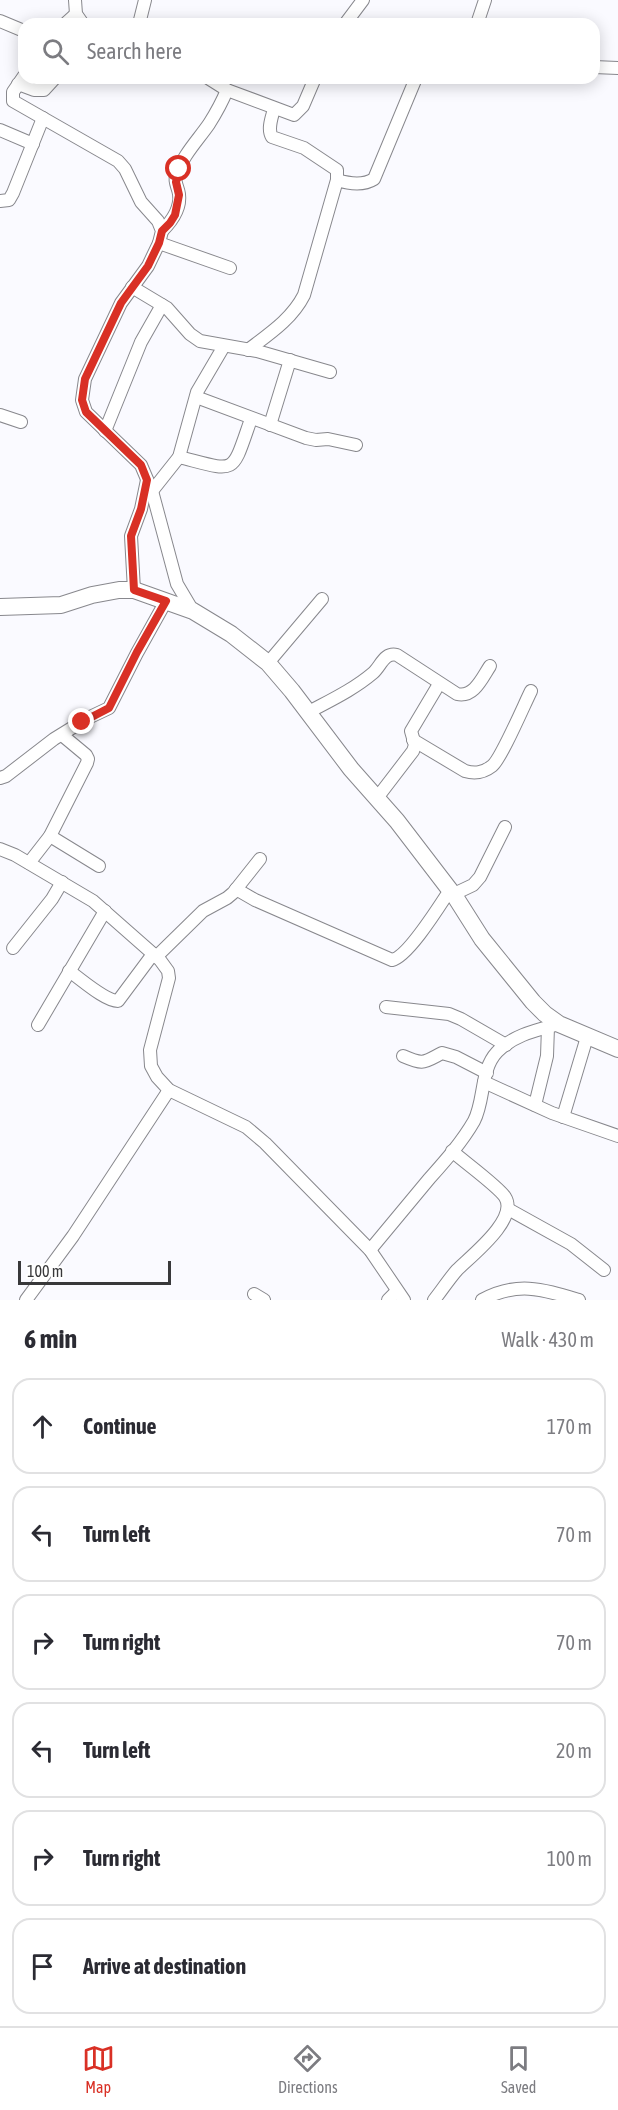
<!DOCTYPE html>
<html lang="en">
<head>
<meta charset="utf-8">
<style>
	body { margin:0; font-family:"Asap Condensed",sans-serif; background:#f2f2f3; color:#2b2b33 }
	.scale { position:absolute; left:18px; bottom:15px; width:153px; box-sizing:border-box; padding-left:6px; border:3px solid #38383a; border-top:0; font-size:16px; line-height:21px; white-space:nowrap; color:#38383a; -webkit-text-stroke:4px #fff; paint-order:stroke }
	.stop { position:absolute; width:18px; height:18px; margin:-14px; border:4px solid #d93025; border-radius:50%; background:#fff }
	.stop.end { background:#d93025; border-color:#fff; box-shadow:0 2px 6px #0008 }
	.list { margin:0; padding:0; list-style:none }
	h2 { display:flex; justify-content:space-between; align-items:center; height:78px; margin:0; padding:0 24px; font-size:26px }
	h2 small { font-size:20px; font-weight:400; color:#7c7c81 }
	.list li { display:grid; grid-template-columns:39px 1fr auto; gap:18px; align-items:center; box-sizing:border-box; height:96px; margin:0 12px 12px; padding:0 12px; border:2px solid #e1e1e2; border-radius:18px }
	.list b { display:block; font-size:22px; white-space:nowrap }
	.list em { font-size:20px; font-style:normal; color:#7c7c81 }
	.icon { flex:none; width:33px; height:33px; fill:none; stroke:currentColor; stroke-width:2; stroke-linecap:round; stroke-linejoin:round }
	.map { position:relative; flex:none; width:618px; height:1300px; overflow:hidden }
	.search { position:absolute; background:#fff; box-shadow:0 3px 15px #0003; left:18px; right:18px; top:18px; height:66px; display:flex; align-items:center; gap:15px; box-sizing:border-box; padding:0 21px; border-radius:18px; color:#7c7c81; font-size:22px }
	.sheet { height:726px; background:#fff }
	nav { display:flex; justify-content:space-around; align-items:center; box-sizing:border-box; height:84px; border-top:2px solid #e1e1e2; background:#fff; font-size:16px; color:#7c7c81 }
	nav a { display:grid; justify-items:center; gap:3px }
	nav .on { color:#d93025 }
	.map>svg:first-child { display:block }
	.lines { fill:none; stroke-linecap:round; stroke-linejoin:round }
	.street-casing { stroke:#88888d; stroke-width:14 }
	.secondary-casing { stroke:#88888d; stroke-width:18 }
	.street { stroke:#fff; stroke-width:12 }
	.secondary { stroke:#fff; stroke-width:16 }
	.route { stroke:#d93025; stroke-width:8 }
</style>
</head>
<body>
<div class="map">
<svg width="618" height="1300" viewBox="0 0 618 1300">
	<rect width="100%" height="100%" fill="#fafaff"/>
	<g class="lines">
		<g class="street-casing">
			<g id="street">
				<path d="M75,0L76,14L83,24"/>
				<path d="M0,21L24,31"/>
				<path d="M65,24L76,14"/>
				<path d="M139,24L145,0"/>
				<path d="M345,24L363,0"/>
				<path d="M477,24L485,0"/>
				<path d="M594,67L618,68"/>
				<path d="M24,76L13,92V101L118,161L125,169L141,202L158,221L162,231L159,243L148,266L121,303L85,379L82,400L86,412L141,465L152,491L177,584L193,611"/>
				<path d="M208,78L227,90L294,115L303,106L315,78"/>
				<path d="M18,84L34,90H44L55,78"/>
				<path d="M0,130L33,144"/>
				<path d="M337,180C350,184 363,186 374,179L416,78"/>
				<path d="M0,201L9,200L13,193L43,118"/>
				<path d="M162,231C171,222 181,208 179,194C178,187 174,182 176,176C182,156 198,140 209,124C216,113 222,102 227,90"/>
				<path d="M159,243L230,268"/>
				<path d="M132,287L167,308L190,334L200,341L257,351L330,372"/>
				<path d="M248,350C269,334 292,319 304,295L337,180V170L304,148L272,137C267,129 272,117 274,109"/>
				<path d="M196,397L306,438L316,440L328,439L356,445"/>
				<path d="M0,415L21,422"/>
				<path d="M270,425L290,360"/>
				<path d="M105,431L141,342L162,305"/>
				<path d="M179,457C238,472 231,476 251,419"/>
				<path d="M152,491L179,457L197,392L224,346"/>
				<path d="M134,590L131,536L141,509L147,480"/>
				<path d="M268,663L322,599"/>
				<path d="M307,713C329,701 353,690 373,673C381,666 384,652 397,655L457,694C474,698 482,678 490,666"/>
				<path d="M413,740L465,771C475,774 483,773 492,766C501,759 524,705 531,691"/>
				<path d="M0,778L6,776L54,739L88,718L109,708L137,653L166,601"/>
				<path d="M377,798L413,751L415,745L411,731L439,684"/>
				<path d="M50,836L99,866"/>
				<path d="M0,849L15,855L93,901L160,960L168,971L169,978L150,1050L151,1066L157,1077L169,1090L246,1127L265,1143L370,1250L404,1300"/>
				<path d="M29,863L50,836L87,763L88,759L86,755L62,735"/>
				<path d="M236,889L255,900L392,960C408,957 440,905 450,890"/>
				<path d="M454,894L473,885L480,877L505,827"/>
				<path d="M13,948L52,899L62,882"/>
				<path d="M156,957L203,911L227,898L233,893L260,859"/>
				<path d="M69,971C81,979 105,1001 118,1001L153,954"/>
				<path d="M386,1007L449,1014L461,1019L506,1045"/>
				<path d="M38,1025L105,911"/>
				<path d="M403,1056C424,1065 423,1063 442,1053L456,1057L487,1073"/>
				<path d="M484,1082L552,1113L618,1136"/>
				<path d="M535,1105L547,1056L548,1027"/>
				<path d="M563,1117L587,1037"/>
				<path d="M508,1209L571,1244L604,1270"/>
				<path d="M370,1250C390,1226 409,1203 429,1179C445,1161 462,1142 474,1121C485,1100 480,1070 497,1052C513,1035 537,1030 559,1024"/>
				<path d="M254,1294L264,1300"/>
				<path d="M26,1300L73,1236L169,1090"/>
				<path d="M388,1300L397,1291"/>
				<path d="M434,1300C442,1290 449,1279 457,1270C471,1256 519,1219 505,1197C499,1187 463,1161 452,1151"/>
				<path d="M482,1300C517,1281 542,1289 579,1300"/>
			</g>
		</g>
		<g class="secondary-casing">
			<path id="secondary" d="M0,607L61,605L92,595L119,590H134L193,611L231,634L268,663L292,691L351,769L397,821L456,898L482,939L533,1002L545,1014L559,1024L618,1049"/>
		</g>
		<use href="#street" class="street"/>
		<use href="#secondary" class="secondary"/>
	</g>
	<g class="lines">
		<path class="route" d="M82,722L109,708L137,652L166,601L134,590L131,536L141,509L147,480L141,465L86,412L82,400L85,379L121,303L148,266L159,243L162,231L170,223L175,215L179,195L176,182L179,169"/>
	</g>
</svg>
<div class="scale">100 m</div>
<div class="stop" style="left:179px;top:169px"></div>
<div class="stop end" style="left:82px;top:722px"></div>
<div class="search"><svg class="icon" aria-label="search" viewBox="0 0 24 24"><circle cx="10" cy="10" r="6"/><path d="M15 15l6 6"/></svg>Search here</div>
</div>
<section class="sheet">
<h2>6 min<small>Walk · 430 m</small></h2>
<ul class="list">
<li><svg class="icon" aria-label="ahead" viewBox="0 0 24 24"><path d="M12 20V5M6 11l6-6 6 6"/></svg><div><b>Continue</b></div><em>170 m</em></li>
<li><svg class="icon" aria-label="left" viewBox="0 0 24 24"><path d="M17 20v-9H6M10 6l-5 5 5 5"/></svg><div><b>Turn left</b></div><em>70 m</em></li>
<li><svg class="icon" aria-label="right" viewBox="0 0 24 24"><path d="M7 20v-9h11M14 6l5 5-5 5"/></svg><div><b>Turn right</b></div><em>70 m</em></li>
<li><svg class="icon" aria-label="left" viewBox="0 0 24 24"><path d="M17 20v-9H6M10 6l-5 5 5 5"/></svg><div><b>Turn left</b></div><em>20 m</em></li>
<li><svg class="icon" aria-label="right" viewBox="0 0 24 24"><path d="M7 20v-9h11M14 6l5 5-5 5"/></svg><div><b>Turn right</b></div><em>100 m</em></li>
<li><svg class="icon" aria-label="arrive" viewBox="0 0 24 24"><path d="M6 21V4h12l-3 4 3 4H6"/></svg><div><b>Arrive at destination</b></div></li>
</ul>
</section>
<nav>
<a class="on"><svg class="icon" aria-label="map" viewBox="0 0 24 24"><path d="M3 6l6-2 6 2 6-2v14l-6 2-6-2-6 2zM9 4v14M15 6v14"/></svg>Map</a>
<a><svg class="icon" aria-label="directions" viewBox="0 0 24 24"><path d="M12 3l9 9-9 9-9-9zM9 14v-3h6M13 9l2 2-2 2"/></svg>Directions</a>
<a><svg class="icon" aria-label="saved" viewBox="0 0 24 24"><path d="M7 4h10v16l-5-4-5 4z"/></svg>Saved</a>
</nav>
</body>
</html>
